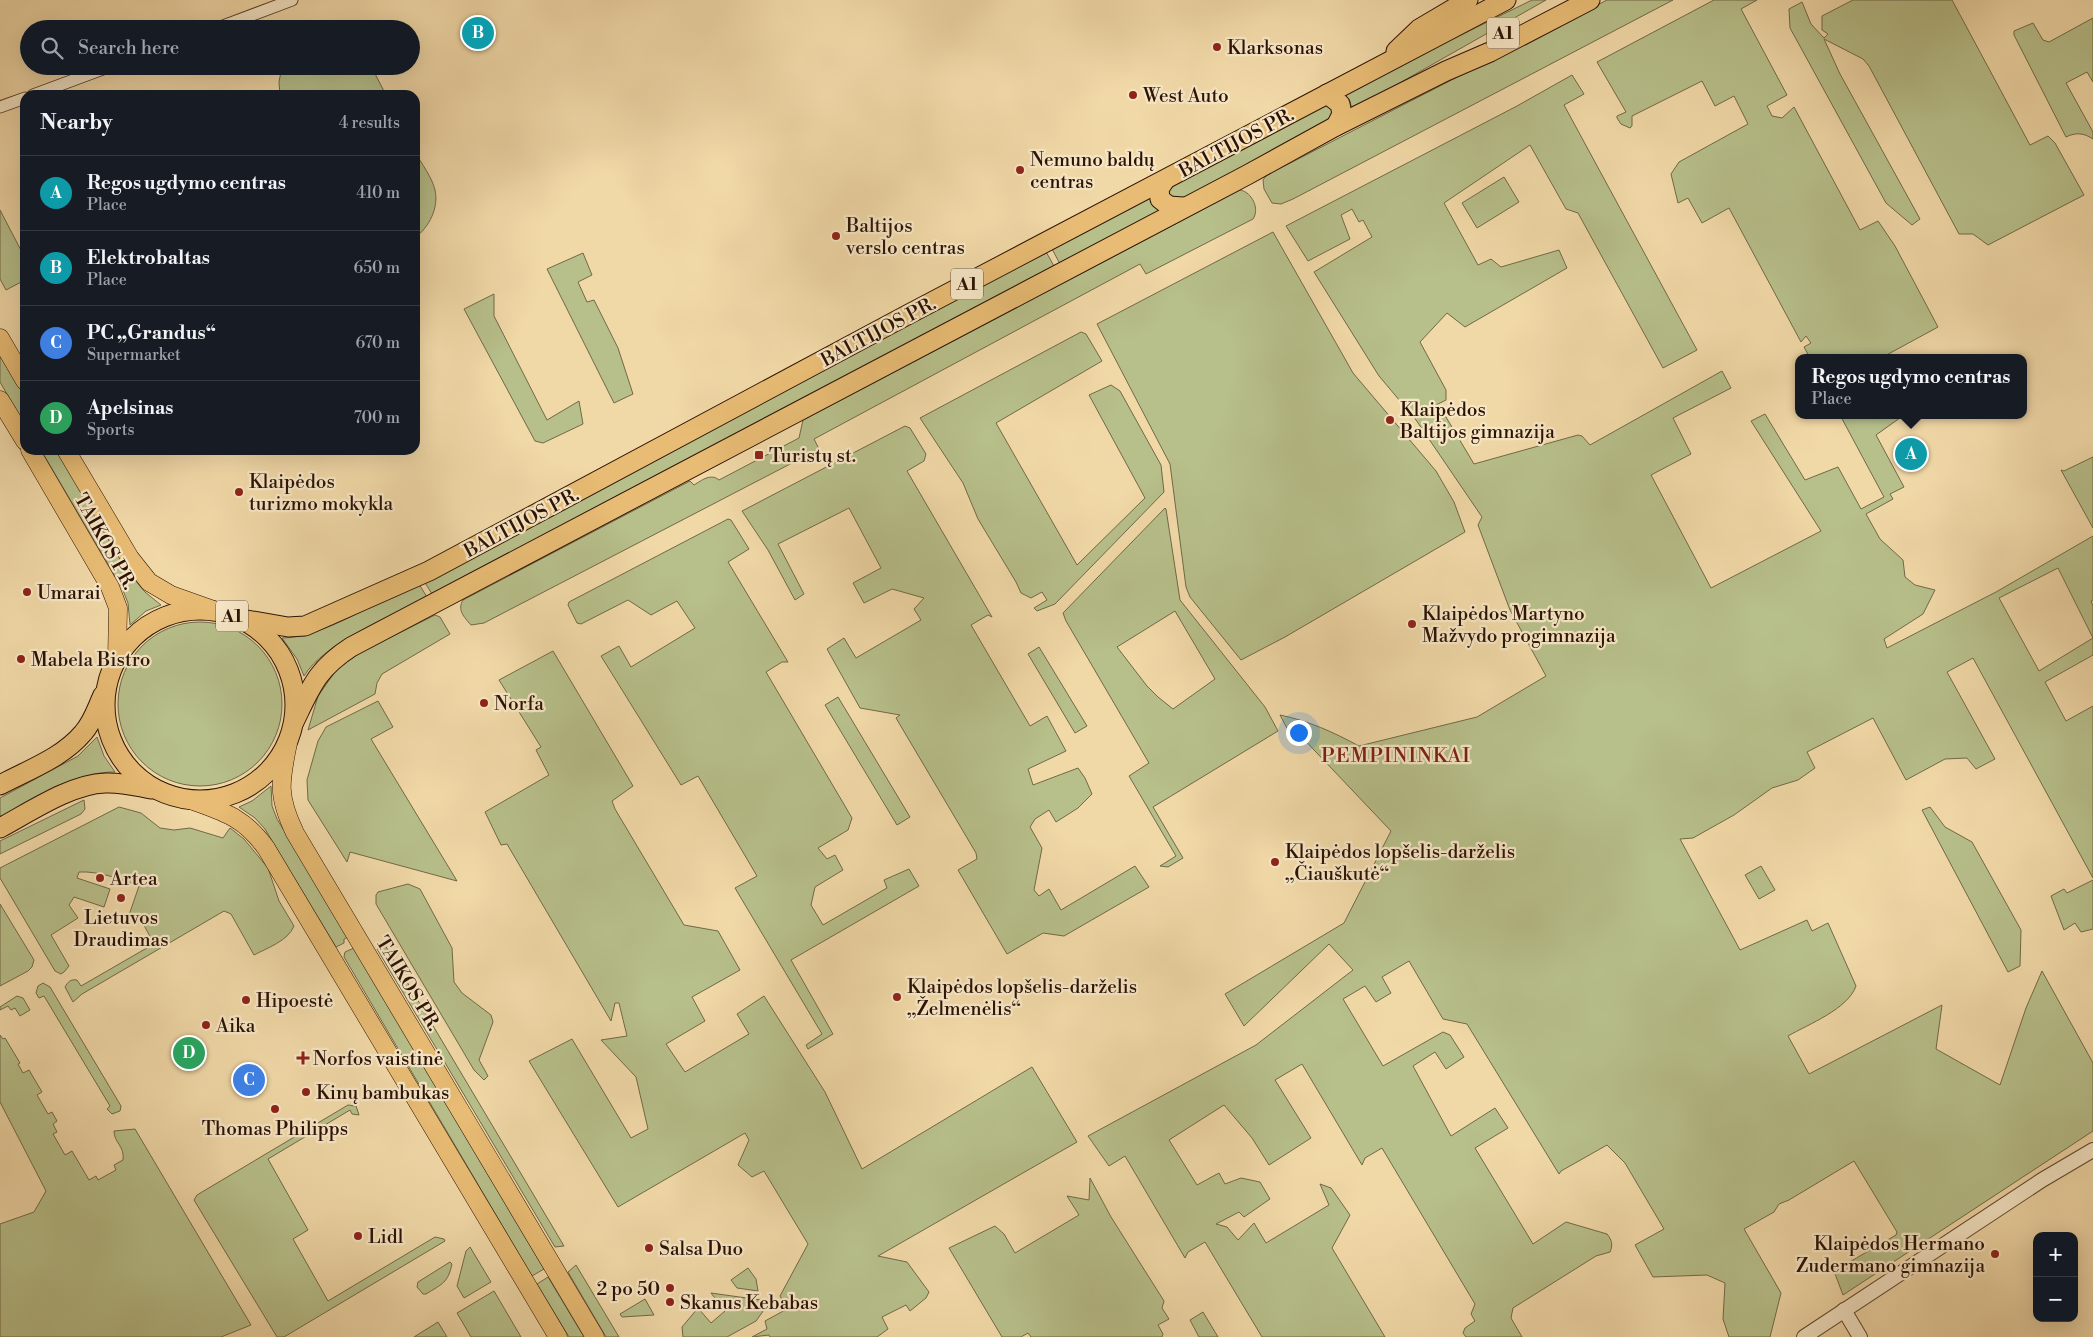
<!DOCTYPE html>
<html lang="en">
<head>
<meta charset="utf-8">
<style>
	body { margin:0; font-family:"Libre Bodoni",serif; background:#242831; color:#f1f3f6 }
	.controls { position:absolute; right:15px; bottom:15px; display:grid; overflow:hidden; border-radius:10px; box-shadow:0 5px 20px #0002 }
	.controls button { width:45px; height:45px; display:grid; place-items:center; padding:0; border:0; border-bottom:1px solid #363941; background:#171b24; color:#f1f3f6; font:25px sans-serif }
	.you { position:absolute; left:1298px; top:732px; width:18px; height:18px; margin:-12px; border:4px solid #fff; border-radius:50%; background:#1a73e8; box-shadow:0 0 0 8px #1a73e833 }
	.badge { display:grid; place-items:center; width:32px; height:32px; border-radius:50%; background:#1a73e8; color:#fff; font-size:16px; font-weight:700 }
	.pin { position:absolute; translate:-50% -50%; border:2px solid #fff; box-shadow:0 1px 5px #0006 }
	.popup { position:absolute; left:1795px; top:354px; width:232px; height:65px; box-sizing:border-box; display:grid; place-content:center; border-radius:10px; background:#171b24; filter:drop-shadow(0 1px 4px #0005); font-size:16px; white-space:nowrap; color:#9ea1a6 }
	.popup b { font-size:19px; color:#f1f3f6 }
	.popup::after { content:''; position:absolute; left:50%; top:100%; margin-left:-10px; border:10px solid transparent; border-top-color:#171b24 }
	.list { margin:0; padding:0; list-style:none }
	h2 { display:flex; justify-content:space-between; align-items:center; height:65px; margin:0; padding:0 20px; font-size:21px }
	h2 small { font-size:16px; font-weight:400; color:#9ea1a6 }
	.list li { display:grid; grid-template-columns:32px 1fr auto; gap:15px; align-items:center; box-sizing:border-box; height:75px; padding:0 20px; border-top:1px solid #363941 }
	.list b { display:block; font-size:19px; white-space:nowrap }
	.list p { margin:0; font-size:16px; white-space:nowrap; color:#9ea1a6 }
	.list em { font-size:16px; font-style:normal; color:#9ea1a6 }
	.icon { flex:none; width:28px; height:28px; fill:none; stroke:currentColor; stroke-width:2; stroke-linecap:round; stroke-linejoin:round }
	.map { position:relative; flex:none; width:2093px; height:1337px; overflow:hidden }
	.search { position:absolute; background:#171b24; box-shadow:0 5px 20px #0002; left:20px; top:20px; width:400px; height:55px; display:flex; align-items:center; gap:12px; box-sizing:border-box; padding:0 18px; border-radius:28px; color:#9ea1a6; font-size:19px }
	.panel { position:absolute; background:#171b24; box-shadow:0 5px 20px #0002; left:20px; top:90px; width:400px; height:365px; border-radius:15px }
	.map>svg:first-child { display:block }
	.green { fill:#b7bf8a; stroke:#726847; fill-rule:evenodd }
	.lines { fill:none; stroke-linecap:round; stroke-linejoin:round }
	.minor-casing { stroke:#5d442d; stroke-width:13 }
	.tertiary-casing { stroke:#5d442d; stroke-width:16 }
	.primary-casing { stroke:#2c1204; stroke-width:19 }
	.trunk-casing { stroke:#2c1204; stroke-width:21 }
	.minor { stroke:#f6e6c6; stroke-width:11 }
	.tertiary { stroke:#f6e6c6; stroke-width:14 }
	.primary { stroke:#e8bc74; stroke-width:18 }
	.trunk { stroke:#e8bc74; stroke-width:19 }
	.poi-dot { fill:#8f2418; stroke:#f6e6c6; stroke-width:2 }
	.labels { text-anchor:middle; stroke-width:4.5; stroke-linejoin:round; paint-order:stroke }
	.shield { fill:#f6e6c6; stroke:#69523e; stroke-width:1 }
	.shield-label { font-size:18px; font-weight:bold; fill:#2c1204 }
	.poi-label { font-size:19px; fill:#2c1204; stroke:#f6e6c6; text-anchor:start }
	.street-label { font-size:19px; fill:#2c1204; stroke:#f6e6c6 }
	.neighbourhood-label { font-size:20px; letter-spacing:1px; fill:#7a1f14; stroke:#f6e6c6 }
</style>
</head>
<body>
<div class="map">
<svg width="2093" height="1337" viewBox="0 0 2093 1337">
	<rect width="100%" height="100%" fill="#f1d8a7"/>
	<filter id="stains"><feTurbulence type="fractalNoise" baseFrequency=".004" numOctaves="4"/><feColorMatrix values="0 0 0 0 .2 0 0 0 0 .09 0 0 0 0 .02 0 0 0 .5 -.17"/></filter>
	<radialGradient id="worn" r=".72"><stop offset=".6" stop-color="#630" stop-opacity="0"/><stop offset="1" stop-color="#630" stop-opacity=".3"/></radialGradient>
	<g class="green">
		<path d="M1532,0H1546L1352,110L1350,101L1343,93Z"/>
		<path d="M1607,0H1673L1293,199L1281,204L1272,203L1264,189L1263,180L1267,175Z"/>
		<path d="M1714,0H1757L1741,9L1787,95L1767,106L1772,116L1782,118L1794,107L1860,230L1878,221L1895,246L1938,327L1881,358H1810L1804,347L1811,343L1806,336L1801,342L1729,208L1702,223L1688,198L1678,203L1671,174L1679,162L1748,124L1734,96L1715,106L1702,81L1632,116V126L1630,128L1621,124L1617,118V116L1626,112L1597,62Z"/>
		<path d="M1853,0H1952L2030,145L2048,136L2055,143L2084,195L1988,245L1973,234H1959L1869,66L1863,59L1824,39L1840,74L1920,219L1912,225L1886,203L1790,28L1789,9L1802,2L1811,24L1824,38L1828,34L1822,30V16Z"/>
		<path d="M2093,18V82L2087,72L2066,83L2093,132V139C2084,133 2076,132 2066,137L2014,35V31L2033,23L2043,40L2049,42Z"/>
		<path d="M282,66H371L386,95H280L279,82Z"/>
		<path d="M1572,75L1584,94L1564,105L1697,350L1663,368L1578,213L1566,209L1530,145L1444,203L1478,265L1491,259L1501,267L1559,250L1567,268L1465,327L1447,313L1420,342L1446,390V400L1432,407L1436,413L1439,411L1443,412L1474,464L1578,435L1582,436L1590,445L1722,371L1731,388L1673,418L1691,454L1651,475L1711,588L1821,531L1751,421L1765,414L1805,480L1838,467L1861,509L1884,497L1840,415H1904L1876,435L1904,487L1890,494L1893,499L1866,514L1880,539L1903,560L1905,577L1915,585L1935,590L1923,614L1884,639L1887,648L1996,592L2093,536V600L2091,601L2093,606V655L2045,682L2066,721L2093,706V878L1973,658L1947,672L1995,759L1976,769L1967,758L1945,759L1906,780L1873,718L1807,752L1815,768L1798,780L1772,788L1734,815L1693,838L1680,839L1740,950L1807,920L1812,931L1828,923L1856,986C1848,1009 1809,1024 1788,1036L1809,1074L1942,1005L1936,1049L2000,1085L2026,1008L2042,971L2093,1063V1131L1843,1295L1834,1271L1896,1235L1897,1232L1854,1161L1789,1200L1779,1204L1774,1212L1744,1229L1781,1293L1770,1337H1729L1723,1319L1725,1283L1707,1275L1653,1277L1635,1245L1664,1229L1625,1163L1607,1145L1561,1171L1559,1174L1467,1024L1443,1019L1409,961L1382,977L1391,993L1376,1002L1365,986L1343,999L1383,1066L1443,1032L1450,1035L1464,1057L1446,1069L1435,1052L1413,1066L1451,1136L1495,1108L1508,1128L1475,1148L1533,1244L1566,1222L1607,1234C1612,1240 1613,1245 1610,1252L1596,1256L1513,1308L1511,1318L1522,1337H1466L1463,1333L1465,1328L1475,1321L1471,1314L1475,1304L1382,1148L1365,1158L1362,1165L1302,1064L1275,1080L1311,1138L1269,1165L1252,1138L1224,1105L1169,1140L1197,1185L1219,1173L1225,1184L1241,1178L1260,1182L1270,1199L1244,1217L1239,1212L1216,1224L1227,1227L1238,1240L1254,1223L1266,1243L1329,1205L1320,1184L1331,1188L1350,1215L1332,1248L1385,1337H1262L1205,1242L1188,1252L1185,1258L1125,1156L1109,1166L1088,1136L1256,1045L1353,970L1329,944L1244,1026L1225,994L1344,923L1391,831L1296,731L1290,734L1280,715C1309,721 1333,732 1359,746L1477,717L1546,676L1510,610L1478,525L1482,517L1416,420L1379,376L1314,272L1372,237L1363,220L1359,222L1352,209L1341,215L1350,239L1308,261L1286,226L1517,106ZM2058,568L2093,638L2039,671L1999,598Z"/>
		<path d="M1324,104L1333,109L1332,120L1181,200L1172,198L1169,193L1170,186Z"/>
		<path d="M415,152C421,163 432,177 435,190C439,208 429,227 415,238Z"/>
		<path d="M1504,177L1519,202L1477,228L1462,203Z"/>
		<path d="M1240,190C1252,192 1260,209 1253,219L1146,274L1140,264L814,439L819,449L484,623L471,625C464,617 457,610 463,600L690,481L694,485C702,480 711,473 719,480L799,438L803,420Z"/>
		<path d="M1150,195L1161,211L1060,264L1051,247Z"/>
		<path d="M0,210L25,258V280L6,290L0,279Z"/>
		<path d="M1273,232L1353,373L1436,471L1454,502L1465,532L1285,637L1241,660L1190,597L1186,587L1170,464L1097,324Z"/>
		<path d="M1045,250L1054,266L432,594L422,578Z"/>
		<path d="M583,253L592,275L578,282L587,302L594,300L618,348L633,394L614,403L547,269Z"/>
		<path d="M494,294V316L547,420L579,401L583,424L543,443L535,441L464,309Z"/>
		<path d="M1081,332L1086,334L1102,361L996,423L1077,565L1145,498L1089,395L1111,385L1120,391L1161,465L1164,492L1055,604L1037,611L1034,608L1047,600L1042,592L1031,598L1021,593L1016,582L978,519L963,483L920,418Z"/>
		<path d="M0,354L25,396V418L22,420L0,382Z"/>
		<path d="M905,426L910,428L926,454L924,461L907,471L992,617L988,615L971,625L1030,726L1047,716L1066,751L1028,769L1033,785L1078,768L1085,778L1092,794L1078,808L1056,822L1049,810L1035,819L1030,827L1042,848L1034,890L1039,896L1049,889L1061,910L1135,866L1149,887L1064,936L1043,933L1007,954L958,870L977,859L976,853L896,718L900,715L860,708L827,649L844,638L856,658L921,620L914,609L924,598L892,589L864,603L853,583L881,568L849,508L778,544L804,594L795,600L768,550L742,511Z"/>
		<path d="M41,450H56L134,579L145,592L161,605L146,611L130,625L128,603L122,588Z"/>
		<path d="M2093,457V528L2061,470L2064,471Z"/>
		<path d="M1165,508L1166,509L1180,600L1265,707L1278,731L1153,807L1183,858L1168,867L1160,866L1176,856L1129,776L1149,763L1066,621L1063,613ZM1175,611L1215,679L1173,709L1158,697L1147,686L1117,647Z"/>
		<path d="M728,519L731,520L749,549L728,562L788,662H782L766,672L852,818L848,830L818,848L827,859L835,855L843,870L815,887L811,905L823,925L887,888L884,880L909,869L919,886L791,960L833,1034L808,1049L806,1045L822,1034L735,888L757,876L698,776L681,785L601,656L619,646L631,667L695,628L677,601L651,615L628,600L581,624L577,623L568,605L569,602Z"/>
		<path d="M417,581L427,597C391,616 324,643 304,676L297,659L282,638C323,638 380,600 417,581Z"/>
		<path d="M435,615L440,617L450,634L382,674L377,683L375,694L308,730L318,696L337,669L361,652Z"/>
		<circle cx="200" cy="704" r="82"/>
		<path d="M1039,647L1087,726L1075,733L1028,654Z"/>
		<path d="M553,651L633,786L612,801L615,809L684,925L718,931L740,970L692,997L705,1021L666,1044L685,1072L749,1034L737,1014L764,996L825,1092L862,1169L1032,1067L1077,1142L878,1256L907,1262L929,1292L926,1298L910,1311L906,1305L882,1317L888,1329L877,1337H770L769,1335L752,1337L767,1329L765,1321L787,1309L780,1296L808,1244L764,1171L752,1177L738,1165L749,1140L745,1133L618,1207L529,1061L572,1039L631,1138L648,1129L636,1077L601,1040L627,1036L619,1003H615L611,1021L507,844L501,845L485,812L549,775L536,750L541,747L499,680Z"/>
		<path d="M838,697L910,817L897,825L825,705Z"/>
		<path d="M378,701L393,727L371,739L457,881L350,852L347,862L308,800L307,780L318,741L326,727Z"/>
		<path d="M97,737L104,756L115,772C77,771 34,801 0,818V798L78,756Z"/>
		<path d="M271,786L272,806L277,819L348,937L344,939V943L336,947L265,829L255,818L239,807L252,801Z"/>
		<path d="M84,800L85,809L81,814L0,854V841Z"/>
		<path d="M119,807L141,813L160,828L174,830L190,828L223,838L230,828L244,839L268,868L279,901L294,926C288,941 267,948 254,955L231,914L224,911L82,994L73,1002L65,987C68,982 70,979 77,980L81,986L152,945L153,942L139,916L129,915L139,886C119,879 100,871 79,872L77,878L110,889L104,907L74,897L69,905L78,918L51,935L69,966L64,972L61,974L55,971L0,878V868Z"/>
		<path d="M1930,807L1945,827L1972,842L2021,930L2020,966L2008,972L1922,810Z"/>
		<path d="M1761,866L1775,890L1759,899L1745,875Z"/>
		<path d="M2093,880V929L2081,932L2075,923L2064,930L2051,896L2064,889L2067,893Z"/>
		<path d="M408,884L420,889L452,948L454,982L462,993L491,1015L493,1022L479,1060L488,1076L484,1080L474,1070L376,904V895L378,892Z"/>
		<path d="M0,904L34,960L32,967L28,971L0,986Z"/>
		<path d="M385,945L564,1246L555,1247L377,949Z"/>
		<path d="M354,948L544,1269L532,1276L344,957L345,952Z"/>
		<path d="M43,983L50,987L121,1106L120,1111L112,1114L107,1109L110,1106L44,996L39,998L36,993L38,986Z"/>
		<path d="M17,996L23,998L30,1010L20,1016L15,1008L11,1010L8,1006L0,1010V1007Z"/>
		<path d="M0,1035L3,1039L5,1038L20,1063L18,1064L23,1073L29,1070L42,1092L37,1095L48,1114L52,1112L57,1121L53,1124L57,1132L53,1134L65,1155L72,1151L89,1180L96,1176L98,1180L116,1170L114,1165L123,1160C125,1146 114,1143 114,1131L135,1129L251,1325L221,1337H0V1224L34,1212L46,1191L0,1102Z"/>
		<path d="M348,1105L356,1106L359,1115L352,1114L350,1110L268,1159L308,1230L293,1239L328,1301L435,1237L444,1239L445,1241L284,1337H277L194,1200L197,1195Z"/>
		<path d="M1090,1178L1111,1217L1164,1301L1162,1308L1169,1319L1158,1325L1163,1334L1162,1337H1031L1028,1333L1021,1337H1002L949,1248L995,1226L1004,1234L1015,1253L1079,1215L1067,1196L1089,1200Z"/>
		<path d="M470,1247L491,1282L464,1298L457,1286L466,1251Z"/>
		<path d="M450,1262L452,1264C448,1283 442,1284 426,1294H423L417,1287L418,1282Z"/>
		<path d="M576,1265L619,1337H606L568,1272Z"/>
		<path d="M748,1268L756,1279L758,1291L737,1288L731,1280Z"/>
		<path d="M548,1277L584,1337H569L537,1284Z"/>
		<path d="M494,1291L521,1337H471L457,1313Z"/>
		<path d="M711,1293L768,1301L769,1303L756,1321L727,1337H683L682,1327L698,1308L711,1323L725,1311Z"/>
		<path d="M645,1299L654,1315L622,1317L620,1314Z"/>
		<path d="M1203,1312L1218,1337H1199L1190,1320Z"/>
		<path d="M438,1322L447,1337H414Z"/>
	</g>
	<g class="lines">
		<g class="minor-casing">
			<g id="minor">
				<path d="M215,29L292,0"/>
				<path d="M33,95L111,66"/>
				<path d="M0,107L25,98"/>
			</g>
		</g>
		<g class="tertiary-casing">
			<g id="tertiary">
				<path d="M1844,1310L1860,1337"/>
				<path d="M1804,1337L2042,1180L2093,1150"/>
			</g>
		</g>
		<g class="primary-casing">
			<g id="primary">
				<path d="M0,338L25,381"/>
				<path d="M0,400L25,441"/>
				<path d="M30,450L110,587L118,608L117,659"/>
				<path d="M66,450L130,558L149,582L171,595L219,612"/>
				<path d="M288,743C280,782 277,796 295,833L595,1337"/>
				<path d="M188,799C223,812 243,816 266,848L558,1337"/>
			</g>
		</g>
		<g class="trunk-casing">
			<g id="trunk">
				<path d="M1396,51L1419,29L1468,0"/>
				<path d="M1327,94L1340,104L1342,114L1336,126"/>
				<path d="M1165,180L1159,189L1160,199L1169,206L1183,207"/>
				<circle cx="200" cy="705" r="95"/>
				<path d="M241,619L288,627L305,626L429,571L909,314L1506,0"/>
				<path d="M294,722C311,687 317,669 351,647L1247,175L1336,126L1446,71L1490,52L1590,0"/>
				<path d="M0,785C28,770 62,758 83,733C93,722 97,708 103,695"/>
				<path d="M0,828C30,812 71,784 105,783C121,782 135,786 151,789"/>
			</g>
		</g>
		<use href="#minor" class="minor"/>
		<use href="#tertiary" class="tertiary"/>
		<use href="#primary" class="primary"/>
		<use href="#trunk" class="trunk"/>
	</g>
	<g class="poi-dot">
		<circle cx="1217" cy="47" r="5"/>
		<circle cx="1133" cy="95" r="5"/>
		<circle cx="1020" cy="170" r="5"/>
		<circle cx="836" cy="236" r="5"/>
		<circle cx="1390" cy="420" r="5"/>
		<rect x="754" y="450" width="10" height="10" rx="2.5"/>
		<circle cx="239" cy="492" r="5"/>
		<circle cx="27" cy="592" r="5"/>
		<circle cx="1412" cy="624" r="5"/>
		<circle cx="21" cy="659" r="5"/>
		<circle cx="484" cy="703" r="5"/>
		<circle cx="1275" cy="862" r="5"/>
		<circle cx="100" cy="878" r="5"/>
		<circle cx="121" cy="898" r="5"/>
		<circle cx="897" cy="997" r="5"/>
		<circle cx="246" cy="1000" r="5"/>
		<circle cx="206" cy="1025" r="5"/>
		<path d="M300.5 1050.5h5v5h5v5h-5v5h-5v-5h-5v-5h5z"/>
		<circle cx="306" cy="1092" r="5"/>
		<circle cx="275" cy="1109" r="5"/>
		<circle cx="358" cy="1236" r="5"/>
		<circle cx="649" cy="1248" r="5"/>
		<circle cx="1995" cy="1254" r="5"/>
		<circle cx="670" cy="1288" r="5"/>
		<circle cx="670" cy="1302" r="5"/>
	</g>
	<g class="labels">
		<g class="shield">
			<rect x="1487" y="17.5" width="32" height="31" rx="4"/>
			<rect x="951" y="268.5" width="32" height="31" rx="4"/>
			<rect x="216" y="600.5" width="32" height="31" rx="4"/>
		</g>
		<g class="shield-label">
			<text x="1503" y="39">A1</text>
			<text x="967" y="290">A1</text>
			<text x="232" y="622">A1</text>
		</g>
		<g class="poi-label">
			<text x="1227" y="54">Klarksonas</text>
			<text x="1143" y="102">West Auto</text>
			<text x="1030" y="166">Nemuno baldų<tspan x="1030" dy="22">centras</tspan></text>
			<text x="846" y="232">Baltijos<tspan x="846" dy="22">verslo centras</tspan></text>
			<text x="1400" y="416">Klaipėdos<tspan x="1400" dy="22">Baltijos gimnazija</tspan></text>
			<text x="769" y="462">Turistų st.</text>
			<text x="249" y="488">Klaipėdos<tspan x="249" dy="22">turizmo mokykla</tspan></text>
			<text x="37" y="599">Umarai</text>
			<text x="1422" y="620">Klaipėdos Martyno<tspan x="1422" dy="22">Mažvydo progimnazija</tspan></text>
			<text x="31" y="666">Mabela Bistro</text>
			<text x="494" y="710">Norfa</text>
			<text x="1285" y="858">Klaipėdos lopšelis-darželis<tspan x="1285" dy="22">„Čiauškutė“</tspan></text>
			<text x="110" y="885">Artea</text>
			<text x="121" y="924" text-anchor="middle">Lietuvos<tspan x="121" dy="22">Draudimas</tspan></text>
			<text x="907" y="993">Klaipėdos lopšelis-darželis<tspan x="907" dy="22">„Želmenėlis“</tspan></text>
			<text x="256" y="1007">Hipoestė</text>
			<text x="216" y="1032">Aika</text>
			<text x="313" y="1065">Norfos vaistinė</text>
			<text x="316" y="1099">Kinų bambukas</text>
			<text x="275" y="1135" text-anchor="middle">Thomas Philipps</text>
			<text x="368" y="1243">Lidl</text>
			<text x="1985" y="1250" text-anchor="end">Klaipėdos Hermano<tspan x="1985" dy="22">Zudermano gimnazija</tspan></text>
			<text x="659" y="1255">Salsa Duo</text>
			<text x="660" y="1295" text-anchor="end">2 po 50</text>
			<text x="680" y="1309">Skanus Kebabas</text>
		</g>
		<g class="street-label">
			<text transform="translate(1236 142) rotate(-28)" y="7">BALTIJOS PR.</text>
			<text transform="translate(878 331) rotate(-28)" y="7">BALTIJOS PR.</text>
			<text transform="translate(521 522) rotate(-28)" y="7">BALTIJOS PR.</text>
			<text transform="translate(106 541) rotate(61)" y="7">TAIKOS PR.</text>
			<text transform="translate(409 983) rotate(59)" y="7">TAIKOS PR.</text>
		</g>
		<g class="neighbourhood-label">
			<text x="1396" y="762">PEMPININKAI</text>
		</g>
	</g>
	<rect width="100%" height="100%" filter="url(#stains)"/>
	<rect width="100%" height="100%" fill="url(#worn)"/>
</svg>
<div class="controls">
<button>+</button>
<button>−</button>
</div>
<div class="you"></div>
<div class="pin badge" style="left:1911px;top:454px;background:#0f9aa8">A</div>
<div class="popup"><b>Regos ugdymo centras</b>Place</div>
<div class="pin badge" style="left:478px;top:33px;background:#0f9aa8">B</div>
<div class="pin badge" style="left:249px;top:1080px;background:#3f7fe0">C</div>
<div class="pin badge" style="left:189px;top:1053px;background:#2e9e5b">D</div>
<div class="search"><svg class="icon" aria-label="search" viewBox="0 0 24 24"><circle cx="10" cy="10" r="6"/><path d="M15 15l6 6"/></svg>Search here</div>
<section class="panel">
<h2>Nearby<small>4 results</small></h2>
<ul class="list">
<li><span class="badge" style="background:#0f9aa8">A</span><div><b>Regos ugdymo centras</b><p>Place</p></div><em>410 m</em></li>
<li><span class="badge" style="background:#0f9aa8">B</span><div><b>Elektrobaltas</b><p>Place</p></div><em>650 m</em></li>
<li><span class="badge" style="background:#3f7fe0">C</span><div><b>PC „Grandus“</b><p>Supermarket</p></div><em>670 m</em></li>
<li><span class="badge" style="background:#2e9e5b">D</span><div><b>Apelsinas</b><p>Sports</p></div><em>700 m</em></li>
</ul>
</section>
</div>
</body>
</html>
